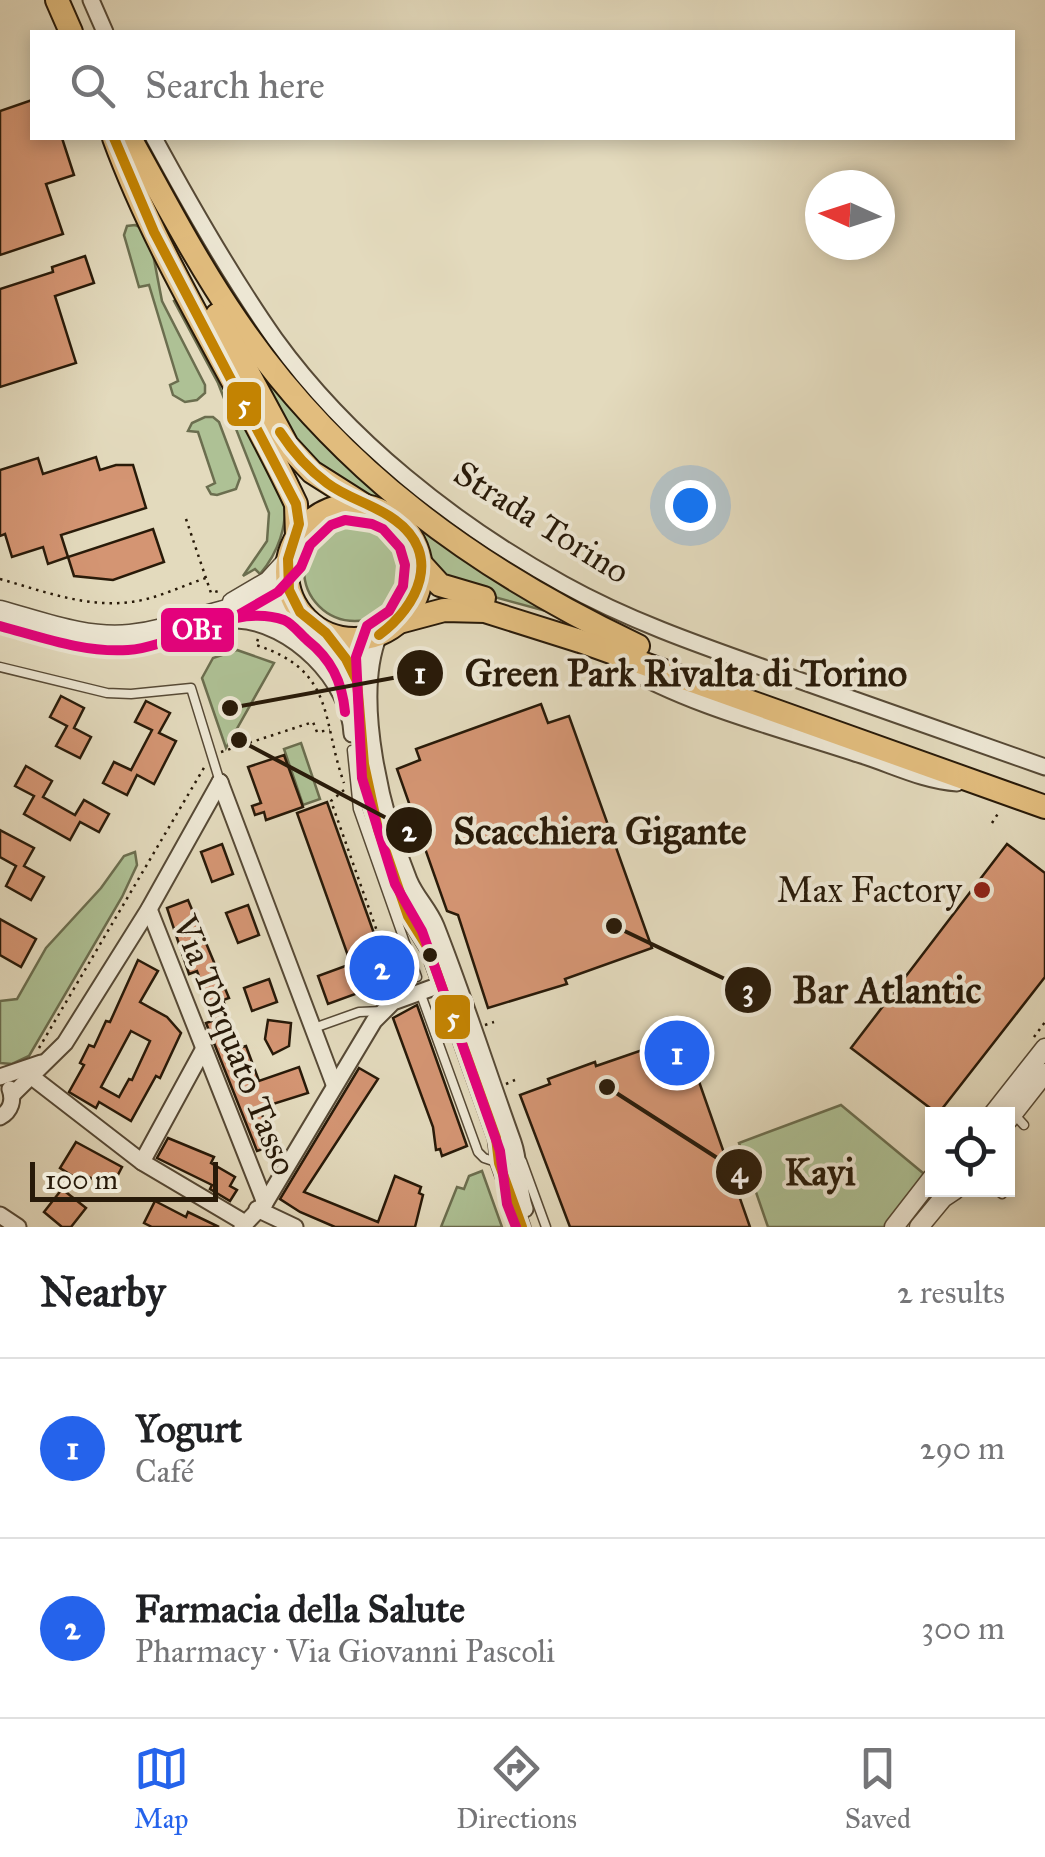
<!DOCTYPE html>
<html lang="en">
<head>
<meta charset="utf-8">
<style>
	body { margin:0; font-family:"IM FELL Great Primer",serif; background:#f6f6f6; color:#202124 }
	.controls { position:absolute; right:30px; bottom:30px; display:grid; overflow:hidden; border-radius:0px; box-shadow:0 5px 15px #0003 }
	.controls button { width:90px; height:90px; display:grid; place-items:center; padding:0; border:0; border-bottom:2px solid #e0e0e0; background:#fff; color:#202124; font:50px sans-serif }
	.compass { position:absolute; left:805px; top:170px; width:90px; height:90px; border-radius:50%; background:#fff; box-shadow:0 5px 15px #0003; rotate:273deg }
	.scale { position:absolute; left:30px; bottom:25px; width:188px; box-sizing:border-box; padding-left:10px; border:5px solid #281a09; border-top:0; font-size:28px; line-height:35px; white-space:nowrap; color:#281a09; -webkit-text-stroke:8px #ede7d4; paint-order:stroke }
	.you { position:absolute; left:690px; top:505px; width:35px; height:35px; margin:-25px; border:8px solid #fff; border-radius:50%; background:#1a73e8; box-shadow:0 0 0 15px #1a73e833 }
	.badge { display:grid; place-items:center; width:65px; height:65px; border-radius:50%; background:#2563eb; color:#fff; font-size:32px; font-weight:700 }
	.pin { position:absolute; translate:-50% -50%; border:5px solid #fff; box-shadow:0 2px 10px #0006 }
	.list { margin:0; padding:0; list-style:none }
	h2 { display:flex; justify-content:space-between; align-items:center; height:130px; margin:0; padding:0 40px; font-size:42px }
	h2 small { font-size:32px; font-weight:400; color:#757577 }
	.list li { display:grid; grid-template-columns:65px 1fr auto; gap:30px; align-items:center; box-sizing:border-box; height:180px; padding:0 40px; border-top:2px solid #e0e0e0 }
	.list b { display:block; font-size:38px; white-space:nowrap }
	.list p { margin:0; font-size:32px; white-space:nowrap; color:#757577 }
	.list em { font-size:32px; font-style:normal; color:#757577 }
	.icon { flex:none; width:55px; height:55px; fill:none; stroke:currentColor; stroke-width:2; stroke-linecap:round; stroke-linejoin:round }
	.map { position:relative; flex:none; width:1045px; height:1227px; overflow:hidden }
	.search { position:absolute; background:#fff; box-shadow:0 5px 15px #0003; left:30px; right:30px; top:30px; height:110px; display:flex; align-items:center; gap:25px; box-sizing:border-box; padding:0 35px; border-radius:0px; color:#757577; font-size:38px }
	.sheet { height:490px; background:#fff }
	nav { display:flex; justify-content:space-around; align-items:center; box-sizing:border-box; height:140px; border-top:2px solid #e0e0e0; background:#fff; font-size:28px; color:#757577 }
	nav a { display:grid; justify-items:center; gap:5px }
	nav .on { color:#2563eb }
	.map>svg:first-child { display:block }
	.green { fill:#aec195; stroke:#6b6e4f; stroke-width:2.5 }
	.building { fill:#d49573; stroke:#281a09; stroke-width:2.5; fill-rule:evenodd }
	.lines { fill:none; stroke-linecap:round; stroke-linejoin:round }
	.service-casing { stroke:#574a36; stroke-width:11 }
	.minor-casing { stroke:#574a36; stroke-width:19 }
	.tertiary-casing { stroke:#574a36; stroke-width:21 }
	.primary-casing { stroke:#281a09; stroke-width:26 }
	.path { stroke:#281a09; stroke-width:2.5; stroke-dasharray:2.5 5; stroke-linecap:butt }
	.service { stroke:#ede7d4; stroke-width:8 }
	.minor { stroke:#ede7d4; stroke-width:15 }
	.tertiary { stroke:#ede7d4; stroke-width:18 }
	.primary { stroke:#e2bd7e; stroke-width:22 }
	.bus-1-casing { stroke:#ede7d4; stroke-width:18 }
	.bus-2-casing { stroke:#ede7d4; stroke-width:18 }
	.bus-1 { stroke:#c38302; stroke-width:10 }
	.bus-2 { stroke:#e5007d; stroke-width:10 }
	.poi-dot { fill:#8f2418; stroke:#ede7d4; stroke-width:4 }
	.bus-dot { fill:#281a09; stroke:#ede7d4; stroke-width:4 }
	.labels { text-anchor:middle; stroke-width:8; stroke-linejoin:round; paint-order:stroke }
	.street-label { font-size:35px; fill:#281a09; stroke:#ede7d4 }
	.poi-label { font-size:35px; fill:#281a09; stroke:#ede7d4; text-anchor:end }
	.leader { fill:none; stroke:#281a09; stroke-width:4 }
	.callout-dot { fill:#281a09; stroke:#ede7d4; stroke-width:4 }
	.mark-label { font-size:30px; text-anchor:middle; font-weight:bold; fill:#fff }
	.callout-label { font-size:38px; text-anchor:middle; font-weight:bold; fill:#281a09; stroke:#ede7d4; stroke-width:8; stroke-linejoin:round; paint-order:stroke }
	.line-badge { stroke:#ede7d4; stroke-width:4 }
	.badge-label { font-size:28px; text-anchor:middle; font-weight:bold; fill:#fff }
</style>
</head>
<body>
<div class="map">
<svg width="1045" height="1227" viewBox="0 0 1045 1227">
	<rect width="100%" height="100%" fill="#e3dabd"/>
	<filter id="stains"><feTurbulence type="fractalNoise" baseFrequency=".002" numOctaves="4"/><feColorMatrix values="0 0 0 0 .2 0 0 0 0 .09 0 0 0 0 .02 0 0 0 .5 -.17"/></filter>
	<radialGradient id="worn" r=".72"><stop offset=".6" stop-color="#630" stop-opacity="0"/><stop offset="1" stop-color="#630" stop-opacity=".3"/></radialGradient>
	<g class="green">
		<path d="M135,225L140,227L152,249L162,301L205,385V393L197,400L185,402L173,395L170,385L178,381L149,285L139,287L124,235L127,226Z"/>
		<path d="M177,299L284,499C288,525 278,553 260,574L255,569L243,576L267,541L269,513L218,383L174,301Z"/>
		<path d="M241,337L292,403L557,614L454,586L431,566L423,539L404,515L390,506L351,490L296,447Z"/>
		<path d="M205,417H213L219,422L240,478L236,489L217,495L211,494L207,487L215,483L198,432L188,431L192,423Z"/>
		<circle cx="355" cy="570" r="51"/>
		<path d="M237,650L274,663L226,748L202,678L213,658Z"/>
		<path d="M301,743L320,799L303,805L284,749Z"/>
		<path d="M135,852L137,865L122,897L29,1056L12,1064L0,1063V1001L17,999L46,948L101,888L124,856Z"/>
		<path d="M841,1105L929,1178L890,1227H768L739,1143Z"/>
		<path d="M482,1171L502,1227H441L457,1187L464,1189L469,1176Z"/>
	</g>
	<g class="building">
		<path d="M32,100V138H62L74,175L46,184L63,234L0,255V111Z"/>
		<path d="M85,256L94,283L55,296L76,363L0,387V289L53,272L52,267Z"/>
		<path d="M96,457L100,470L116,465H133L146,508L61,535L68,557L48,564L43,547L12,557L5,534L0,536V470L38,458L43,474Z"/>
		<path d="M153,529L164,562L113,580L74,576L68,557Z"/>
		<path d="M61,696L84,708L74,728L91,737L80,758L56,746L67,726L50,717Z"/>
		<path d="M146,701L170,713L159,733L176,741L154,784L137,775L127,795L103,783L114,762L131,770L152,730L135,722Z"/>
		<path d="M541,704L548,723L569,716L652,948L565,979L567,984L488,1008L458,915L447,911L397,769L420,760L416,749Z"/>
		<path d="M284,755L303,807L266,820L264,812L255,815L252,806L261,803L248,767Z"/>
		<path d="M26,766L52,781L43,797L75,815L84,800L109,814L99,832L80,822L70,840L24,814L34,796L15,786Z"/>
		<path d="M327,802L391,981L328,1004L318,976L351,964L297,813Z"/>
		<path d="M0,830L34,848L24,866L44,877L31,900L6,886L16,866L0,857Z"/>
		<path d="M222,844L233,874L212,882L201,852Z"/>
		<path d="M1007,844L1045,873V977L938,1114L851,1048Z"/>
		<path d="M188,900L229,998L223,1000L239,1048L246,1046L259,1081L299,1067L308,1093L260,1108L271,1141L264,1144L266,1148L257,1151L206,1023L215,1020L197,971L189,974L167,908Z"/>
		<path d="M248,905L259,935L238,943L226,913Z"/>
		<path d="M0,919L36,939L21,967L0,955Z"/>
		<path d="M138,960L158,971L140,1002L167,1017L181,1033L160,1078L156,1076L131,1121L99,1102L96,1108L69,1092L84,1065L80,1063L89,1045L94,1047L106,1021L110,1022ZM131,1031L150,1041L132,1080L129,1079L119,1097L101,1087Z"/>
		<path d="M269,979L277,1002L252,1011L244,988Z"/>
		<path d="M417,1005L467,1146L442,1156L440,1149L436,1150L433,1127L393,1018Z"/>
		<path d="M268,1020L291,1023L289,1046L273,1054L265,1039Z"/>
		<path d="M683,1036L750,1227H570L520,1095L550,1084L548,1079L595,1062L596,1066Z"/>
		<path d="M359,1068L378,1079L304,1192L378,1222L395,1176L421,1187L419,1193L423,1195L415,1227H335L300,1212L280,1199Z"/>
		<path d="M168,1138L214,1157L211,1163L235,1177L230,1186L237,1190L230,1201L210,1189L212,1185L157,1158Z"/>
		<path d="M76,1142L122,1167L111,1188L83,1174L79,1180L60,1168Z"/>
		<path d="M62,1189L86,1208L71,1227H62L44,1212Z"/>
		<path d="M155,1201L186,1217L188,1212L219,1227H152L144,1223Z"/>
	</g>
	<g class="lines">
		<g class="service-casing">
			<g id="service">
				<path d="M0,667L107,693L131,694L191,688L220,782"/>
				<path d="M352,750L358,809L417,977"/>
				<path d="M420,992L478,1152L484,1158L499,1163"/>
				<path d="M314,1028L359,1012L382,1011"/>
				<path d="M1013,1113L1024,1125"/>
				<path d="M522,1161L546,1227"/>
				<path d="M997,1190L1002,1194"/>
			</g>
		</g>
		<g class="minor-casing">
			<g id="minor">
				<path d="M91,0L105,32"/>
				<path d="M154,138C191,206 230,275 275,339C348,440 454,524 563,584C633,623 711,649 787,676C873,706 959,737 1045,767"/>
				<path d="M326,633L346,659L357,681L364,764L378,829L408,916L428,948L451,1012L496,1138L499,1163L522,1227"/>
				<path d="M152,635C160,635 168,636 176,635C197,633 215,619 237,620C291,622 350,681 352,734"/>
				<path d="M379,635C353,700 383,817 409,880C416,897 429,909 436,926C464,997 487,1070 513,1142C521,1164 517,1187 525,1209"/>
				<path d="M617,663C691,707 780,728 861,755C893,765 924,781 957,783"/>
				<path d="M220,782L334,1084"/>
				<path d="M149,909L265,1203"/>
				<path d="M0,1077L41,1063"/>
				<path d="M32,1077L142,1162L245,1223"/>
				<path d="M12,1095L65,1043L149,909L220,782"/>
				<path d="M0,1117C11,1111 14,1100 10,1089"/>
				<path d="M142,1162L203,1050"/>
				<path d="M257,1209L295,1227"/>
				<path d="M0,1215L18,1227"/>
				<path d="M242,1227L265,1203L374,1021L393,1002L451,981"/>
			</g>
		</g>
		<g class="tertiary-casing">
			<g id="tertiary">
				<path d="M232,602L268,581L288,559"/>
				<path d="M0,610C41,621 87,639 130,634C191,628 230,593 296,608"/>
				<path d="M993,1114L1045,1048"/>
				<path d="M1008,1120L1045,1073"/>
				<path d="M894,1227L932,1178"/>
				<path d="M919,1227L943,1198L955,1190"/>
			</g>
		</g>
		<g class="primary-casing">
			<g id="primary">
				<path d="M57,0L71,32"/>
				<path d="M114,138C161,266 238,380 296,504L297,536"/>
				<path d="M130,138C164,199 197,263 237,321C339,470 476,569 638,646"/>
				<path d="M217,315L287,445L312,472L364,505"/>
				<circle cx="354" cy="572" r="67"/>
				<path d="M420,563L440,585L484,598"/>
				<path d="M399,622L444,610L485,611L580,641L1045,807"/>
			</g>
		</g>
		<g class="path">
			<path d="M186,519L211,593L222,590"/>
			<path d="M0,579C43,591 86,608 131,602C156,599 182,586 206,578"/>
			<path d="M258,639L256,645C336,671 321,719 344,783"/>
			<path d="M221,752L313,722L317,732L330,730"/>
			<path d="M344,790L331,801L396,985"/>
			<path d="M992,823L999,812"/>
			<path d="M485,1025L494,1022"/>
			<path d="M1034,1037L1045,1022"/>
			<path d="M39,1048L205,766"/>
			<path d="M506,1084L515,1080"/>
		</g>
		<use href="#service" class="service"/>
		<use href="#minor" class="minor"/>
		<use href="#tertiary" class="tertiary"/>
		<use href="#primary" class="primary"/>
		<g class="bus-1-casing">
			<g id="bus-1">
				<path d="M114,138L154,232L296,504L299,524L288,559L289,590L300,612L326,633L346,659L357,681L364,764L378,829L408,916L428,948L496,1138L499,1163L522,1227"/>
				<path d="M280,432C293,452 308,469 327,483C348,499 374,504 395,520C443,555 418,606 379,635"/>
			</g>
		</g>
		<g class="bus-2-casing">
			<g id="bus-2">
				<path d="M226,622L278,592L301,567L310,545L331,525L345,520L372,524L383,529L400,548L405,565L403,586L389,611L367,626L356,657L362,778L395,884L422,931L500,1151L507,1204L516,1227"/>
				<path d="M0,626C41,637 84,653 128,650C178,646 233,602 284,620C293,624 299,633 307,640C331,659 342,681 345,712"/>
			</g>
		</g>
		<use href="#bus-1" class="bus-1"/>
		<use href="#bus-2" class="bus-2"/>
	</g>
	<circle class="poi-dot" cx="982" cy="890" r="10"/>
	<circle class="bus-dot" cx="430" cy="955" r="9"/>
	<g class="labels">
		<g class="street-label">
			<text transform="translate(542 522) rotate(32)" y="12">Strada Torino</text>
			<text transform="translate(235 1045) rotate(68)" y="12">Via Torquato Tasso</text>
		</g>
		<g class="poi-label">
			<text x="962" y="902">Max Factory</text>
		</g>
	</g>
	<path class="leader" d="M230 708L420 673M239 740L409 830M614 926L748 990M607 1087L739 1172"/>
	<g class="callout-dot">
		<circle cx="230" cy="708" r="10"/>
		<circle cx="239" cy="740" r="10"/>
		<circle cx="614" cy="926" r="10"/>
		<circle cx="607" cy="1087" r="10"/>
		<circle cx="420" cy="673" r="25"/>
		<circle cx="409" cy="830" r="25"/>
		<circle cx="748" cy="990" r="25"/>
		<circle cx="739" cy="1172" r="25"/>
	</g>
	<g class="mark-label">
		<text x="420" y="683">1</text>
		<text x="409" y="841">2</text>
		<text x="748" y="1000">3</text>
		<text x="739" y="1182">4</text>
	</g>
	<g class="callout-label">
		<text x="686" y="686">Green Park Rivalta di Torino</text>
		<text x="600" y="844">Scacchiera Gigante</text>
		<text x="887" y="1003">Bar Atlantic</text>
		<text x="820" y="1185">Kayi</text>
	</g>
	<g class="line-badge">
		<rect x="225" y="380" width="38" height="48" rx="10" fill="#c38302"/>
		<rect x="159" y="606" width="77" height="48" rx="10" fill="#e5007d"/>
		<rect x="433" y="993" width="39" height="48" rx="10" fill="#c38302"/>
	</g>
	<g class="badge-label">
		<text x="244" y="414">5</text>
		<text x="197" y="639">OB1</text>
		<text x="453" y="1027">5</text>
	</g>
	<rect width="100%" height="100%" filter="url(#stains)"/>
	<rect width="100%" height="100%" fill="url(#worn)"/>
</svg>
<div class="controls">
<button><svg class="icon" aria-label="locate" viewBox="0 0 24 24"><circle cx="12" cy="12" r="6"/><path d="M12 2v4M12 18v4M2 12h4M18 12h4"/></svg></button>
</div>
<svg class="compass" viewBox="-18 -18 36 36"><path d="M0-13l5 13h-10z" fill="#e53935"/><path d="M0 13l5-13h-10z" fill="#757577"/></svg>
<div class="scale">100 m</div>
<div class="you"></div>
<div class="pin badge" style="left:677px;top:1053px">1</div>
<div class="pin badge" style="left:382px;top:968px">2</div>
<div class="search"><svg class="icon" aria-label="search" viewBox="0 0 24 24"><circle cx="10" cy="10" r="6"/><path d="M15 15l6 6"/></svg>Search here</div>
</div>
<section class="sheet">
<h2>Nearby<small>2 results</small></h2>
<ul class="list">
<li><span class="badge">1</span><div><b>Yogurt</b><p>Café</p></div><em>290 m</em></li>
<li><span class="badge">2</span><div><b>Farmacia della Salute</b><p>Pharmacy · Via Giovanni Pascoli</p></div><em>300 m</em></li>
</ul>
</section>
<nav>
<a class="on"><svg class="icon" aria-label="map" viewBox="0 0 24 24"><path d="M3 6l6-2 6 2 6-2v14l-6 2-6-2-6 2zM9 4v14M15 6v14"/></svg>Map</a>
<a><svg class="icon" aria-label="directions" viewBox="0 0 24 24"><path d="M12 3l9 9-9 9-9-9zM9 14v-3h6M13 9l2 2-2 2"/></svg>Directions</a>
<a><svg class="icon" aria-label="saved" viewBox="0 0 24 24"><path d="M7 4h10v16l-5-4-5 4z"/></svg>Saved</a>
</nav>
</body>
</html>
